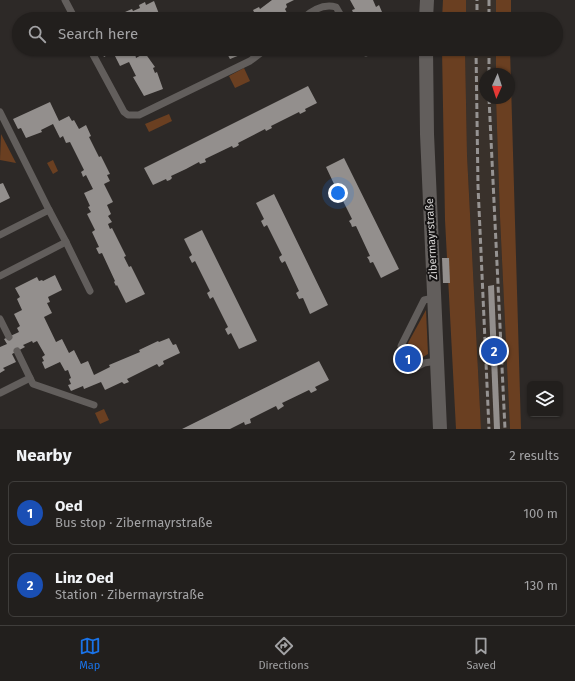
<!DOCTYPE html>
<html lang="en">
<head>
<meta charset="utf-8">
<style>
	body { margin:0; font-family:"Fira Sans",sans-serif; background:#2a2726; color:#f1f3f6 }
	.controls { position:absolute; right:12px; bottom:12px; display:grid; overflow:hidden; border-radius:6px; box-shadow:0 1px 3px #0004 }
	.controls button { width:36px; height:36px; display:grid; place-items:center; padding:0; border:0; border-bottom:1px solid #3f3d3b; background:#221f1d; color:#f1f3f6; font:20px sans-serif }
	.compass { position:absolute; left:479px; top:68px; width:36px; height:36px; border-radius:50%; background:#221f1d; box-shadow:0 1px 3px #0004; rotate:183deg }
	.you { position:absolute; left:338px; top:193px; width:14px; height:14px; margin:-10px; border:3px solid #fff; border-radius:50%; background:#1a73e8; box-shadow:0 0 0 6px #1a73e833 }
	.badge { display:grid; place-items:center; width:26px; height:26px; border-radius:50%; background:#1a73e8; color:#fff; font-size:13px; font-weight:700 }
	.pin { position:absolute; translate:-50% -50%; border:2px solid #fff; box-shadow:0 1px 4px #0006 }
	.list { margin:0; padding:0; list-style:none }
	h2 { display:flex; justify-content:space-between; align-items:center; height:52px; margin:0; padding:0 16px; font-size:17px }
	h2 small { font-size:13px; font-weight:400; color:#a2a2a4 }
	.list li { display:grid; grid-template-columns:26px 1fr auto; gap:12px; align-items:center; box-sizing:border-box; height:64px; margin:0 8px 8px; padding:0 8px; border:1px solid #3f3d3b; border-radius:6px }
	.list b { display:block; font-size:15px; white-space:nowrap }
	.list p { margin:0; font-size:13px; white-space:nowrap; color:#a2a2a4 }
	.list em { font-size:13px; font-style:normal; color:#a2a2a4 }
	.icon { flex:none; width:22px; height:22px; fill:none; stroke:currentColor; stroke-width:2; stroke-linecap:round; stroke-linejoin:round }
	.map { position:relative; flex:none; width:575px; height:429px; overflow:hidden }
	.search { position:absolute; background:#221f1d; box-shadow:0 1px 3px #0004; left:12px; right:12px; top:12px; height:44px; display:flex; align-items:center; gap:10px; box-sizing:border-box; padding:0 14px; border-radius:22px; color:#a2a2a4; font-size:15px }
	.sheet { height:196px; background:#221f1d }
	nav { display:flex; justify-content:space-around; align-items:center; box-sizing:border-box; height:56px; border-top:1px solid #3f3d3b; background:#221f1d; font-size:11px; color:#a2a2a4 }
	nav a { display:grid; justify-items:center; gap:2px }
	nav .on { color:#1a73e8 }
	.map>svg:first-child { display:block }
	.built { fill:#39312b }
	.green { fill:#6a3f21 }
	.building { fill:#938f8d }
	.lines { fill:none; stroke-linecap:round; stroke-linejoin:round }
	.lane { stroke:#625e5c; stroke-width:7 }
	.street { stroke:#625e5c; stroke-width:14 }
	.rail { stroke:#969392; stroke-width:3; stroke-dasharray:6 3; stroke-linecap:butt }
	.labels { text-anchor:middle; stroke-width:4; stroke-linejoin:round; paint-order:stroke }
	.street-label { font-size:11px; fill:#d8d6d5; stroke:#141212 }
</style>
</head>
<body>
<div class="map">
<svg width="575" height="429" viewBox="0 0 575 429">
	<rect width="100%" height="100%" fill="#2d2927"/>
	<g class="built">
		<rect x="466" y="0" width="30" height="19"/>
		<path d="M465,49H496V74H485V98H496L500,217L510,429H481L467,155Z"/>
	</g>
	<g class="green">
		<path d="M443,0H466V19H442Z"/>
		<rect x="496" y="0" width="15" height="19"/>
		<path d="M442,49H465L467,155L481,429H456L445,220Z"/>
		<path d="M496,49H510L521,429H510L500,217L496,98H509V74H496Z"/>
		<path d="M244,68L250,81L235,88L229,76Z"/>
		<path d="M169,114L172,121L149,132L145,124Z"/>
		<path d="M1,134L16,163L0,160Z"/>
		<path d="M53,160L58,171L53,174L47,163Z"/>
		<path d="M426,310L428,354L423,357H416L409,350L408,343Z"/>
		<path d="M104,409L109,420L100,424L95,413Z"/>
	</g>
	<g class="building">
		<path d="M272,0H294L286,4L287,7L285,9L288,15L280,19H249L247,16L254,12L253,10L259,7L260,9Z"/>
		<path d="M350,0H373L376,7L379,5L382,12L379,13L382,19H360L358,15L355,17L352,10L355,9Z"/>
		<path d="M154,1L161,19H121V18L126,15L125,12L132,9L133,11L140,8L139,5L145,2L146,5Z"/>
		<path d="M100,49H134L136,58L145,53L155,67L153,68L155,73L157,72L163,89L144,96L133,77L136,76L129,62L120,66L113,52L104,57Z"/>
		<path d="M222,49H249L250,51L230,59L225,50L224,51Z"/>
		<path d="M308,86L317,103L305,109L306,111L300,114L299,112L271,126L272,128L266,131L265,129L238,143L239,145L236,147L233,148L232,146L205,159L206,162L200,164L199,162L186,169L171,176L172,178L170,180L167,181L166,179L153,185L144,168Z"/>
		<path d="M50,102L59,121L69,116L72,121L74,120L79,129L86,125L91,136L89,137L99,157L101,156L110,174L107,175L110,181L104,184L113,202L107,205L111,214L108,216L112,222L108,224L110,229L112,228L126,256L124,257L129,267L131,266L145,294L126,303L117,285L116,286L114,282L115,281L102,253L99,254L96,248L99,247L92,232L95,230L87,214L91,212L88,207L90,206L84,193L93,189L86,175L83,177L82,174L81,172L84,170L70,142L66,143L63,136L60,138L53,124L41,130L42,132L26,138L21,128L18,129L13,119Z"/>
		<path d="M344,158L399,269L381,278L373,262L370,263L369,260L367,257L370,256L356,226L352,227L351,224L349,221L352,219L337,189L334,191L332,185L334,184L326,167Z"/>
		<path d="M3,183L10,198L0,203V184Z"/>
		<path d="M274,194L328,305L310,314L303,298L299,299L296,293L299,291L285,261L282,263L280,260L279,257L282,255L267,225L264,227L261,221L264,219L256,203Z"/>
		<path d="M202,230L257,341L239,349L231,333L228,335L225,329L228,327L213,297L210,299L207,293L210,291L195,261L192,263L189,257L192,255L184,239Z"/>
		<path d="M442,258H449L450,283H443Z"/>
		<path d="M55,275L62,290L48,297L50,302L47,303L52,313L44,317L56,342L62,339L69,353L74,350L81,364L88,361L94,375L110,367L109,365L140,352L139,350L158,341L159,342L169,338L173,345L176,344L180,353L163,361L164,364L162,365L159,367L157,364L127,379L129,382L124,384L122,382L105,390L101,382L84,389L83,386L71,391L68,385L71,384L69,379L71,378L68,370L65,371L60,362L45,369L42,362L44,361L42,357L45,355L37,341L33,343L32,341L23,345L25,347L12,354L16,362L3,368L5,370L0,373V347L7,344L4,339L19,332L17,328L20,326L14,314L22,310L17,299L20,297L15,288L37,277L39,281L42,280L43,281Z"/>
		<path d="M494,285L500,429H494L488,286Z"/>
		<path d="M319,361L329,380L315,387L317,390L311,393L309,390L282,403L284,406L278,410L276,406L250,419L251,423L245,425L244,422L230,429H182Z"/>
	</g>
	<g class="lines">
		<g class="lane">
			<path d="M65,0L75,19"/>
			<path d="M302,19C311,11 323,3 336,7L343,19"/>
			<path d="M90,49L124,112L128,115H139L250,61L266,49"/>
			<path d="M363,49L366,53"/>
			<path d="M0,112L49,210"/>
			<path d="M0,235L49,210L66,242L0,276"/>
			<path d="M66,242L90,291"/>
			<path d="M434,298L424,300L401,346L404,356L418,366L424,363L437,361"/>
			<path d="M0,319L9,337"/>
			<path d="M30,378L33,384L94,405"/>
			<path d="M0,393L30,378L17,351"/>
		</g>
		<g class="street">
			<path d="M426,19L427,0"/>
			<path d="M426,49L427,134L440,429"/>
		</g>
		<g class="rail">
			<path d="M489,0V19"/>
			<path d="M477,19V0"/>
			<path d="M476,49L478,186L489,429"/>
			<path d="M489,49V74"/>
			<path d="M489,98L505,429"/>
		</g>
	</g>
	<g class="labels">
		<g class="street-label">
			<text transform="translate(431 239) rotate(-93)" y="4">Zibermayrstraße</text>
		</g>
	</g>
</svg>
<div class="controls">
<button><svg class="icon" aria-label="layers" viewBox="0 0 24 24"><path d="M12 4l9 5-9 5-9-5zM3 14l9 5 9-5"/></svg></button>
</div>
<svg class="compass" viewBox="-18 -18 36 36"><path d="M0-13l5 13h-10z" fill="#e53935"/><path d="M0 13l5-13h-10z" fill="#a2a2a4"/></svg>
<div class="you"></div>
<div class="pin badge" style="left:408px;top:359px;background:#1a4fb4">1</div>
<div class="pin badge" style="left:494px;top:351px;background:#1a4fb4">2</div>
<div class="search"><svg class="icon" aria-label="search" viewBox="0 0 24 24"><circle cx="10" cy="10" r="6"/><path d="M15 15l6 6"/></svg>Search here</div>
</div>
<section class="sheet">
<h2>Nearby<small>2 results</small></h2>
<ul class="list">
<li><span class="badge" style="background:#1a4fb4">1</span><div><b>Oed</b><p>Bus stop · Zibermayrstraße</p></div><em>100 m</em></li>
<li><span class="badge" style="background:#1a4fb4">2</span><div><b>Linz Oed</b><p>Station · Zibermayrstraße</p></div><em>130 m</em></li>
</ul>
</section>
<nav>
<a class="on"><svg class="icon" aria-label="map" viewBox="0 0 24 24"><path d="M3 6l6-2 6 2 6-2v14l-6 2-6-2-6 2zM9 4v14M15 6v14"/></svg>Map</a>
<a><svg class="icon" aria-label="directions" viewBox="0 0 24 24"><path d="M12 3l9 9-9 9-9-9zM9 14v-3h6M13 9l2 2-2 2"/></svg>Directions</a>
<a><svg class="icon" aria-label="saved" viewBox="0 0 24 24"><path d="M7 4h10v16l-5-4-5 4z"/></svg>Saved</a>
</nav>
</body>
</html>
